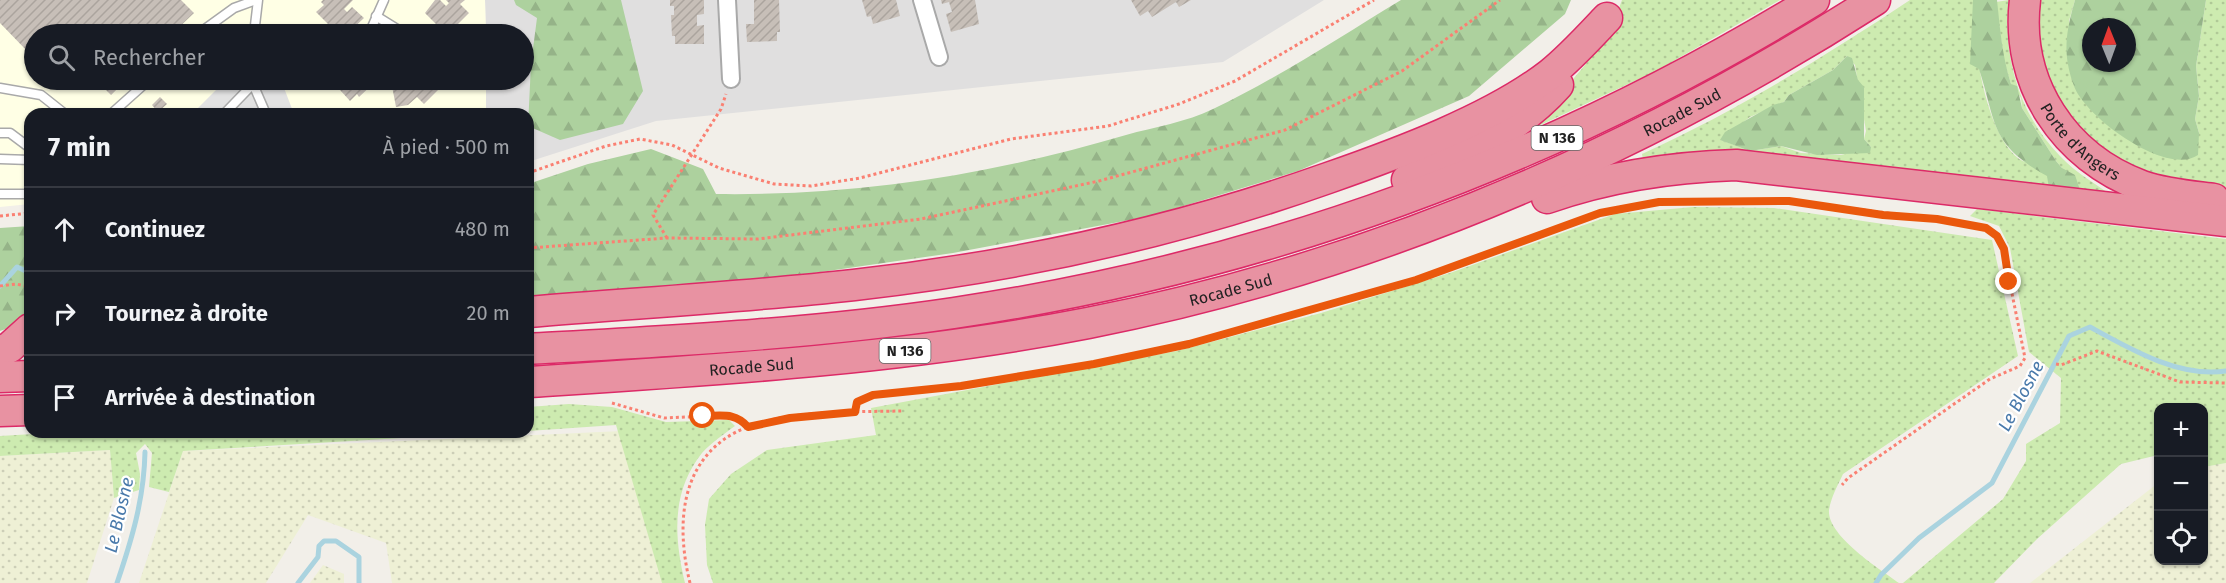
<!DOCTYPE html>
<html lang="fr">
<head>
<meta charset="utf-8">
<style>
	body { margin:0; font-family:"Fira Sans",sans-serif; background:#20242c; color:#f1f3f6 }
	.controls { position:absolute; right:18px; bottom:18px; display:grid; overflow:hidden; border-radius:12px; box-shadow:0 2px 4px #0004 }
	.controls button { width:54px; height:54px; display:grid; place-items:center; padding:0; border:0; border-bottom:2px solid #363941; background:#171b24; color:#f1f3f6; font:30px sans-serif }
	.compass { position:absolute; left:2082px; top:18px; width:54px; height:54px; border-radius:50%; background:#171b24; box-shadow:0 2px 4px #0004; rotate:359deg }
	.stop { position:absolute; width:18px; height:18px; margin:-14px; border:4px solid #ea580c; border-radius:50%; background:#fff }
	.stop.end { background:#ea580c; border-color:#fff; box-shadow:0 2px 6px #0008 }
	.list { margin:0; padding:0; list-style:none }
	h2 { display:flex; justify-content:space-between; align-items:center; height:78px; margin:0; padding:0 24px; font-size:26px }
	h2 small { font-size:20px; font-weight:400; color:#9ea1a6 }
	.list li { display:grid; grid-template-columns:39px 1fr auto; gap:18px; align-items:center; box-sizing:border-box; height:84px; padding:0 24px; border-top:2px solid #363941 }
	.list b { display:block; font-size:22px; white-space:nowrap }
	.list em { font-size:20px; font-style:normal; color:#9ea1a6 }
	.icon { flex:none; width:33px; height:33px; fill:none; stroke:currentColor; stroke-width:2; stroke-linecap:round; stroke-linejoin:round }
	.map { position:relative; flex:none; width:2226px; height:583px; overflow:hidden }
	.search { position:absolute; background:#171b24; box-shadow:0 2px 4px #0004; left:24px; top:24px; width:510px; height:66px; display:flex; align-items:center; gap:15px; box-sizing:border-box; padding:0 21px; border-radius:33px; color:#9ea1a6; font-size:22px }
	.panel { position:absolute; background:#171b24; box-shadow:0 2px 4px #0004; left:24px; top:108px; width:510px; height:330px; border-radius:18px }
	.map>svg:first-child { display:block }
	.residential { fill:#e0dfdf }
	.education { fill:#ffffe5 }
	.farmland { fill:url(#farmland-dots) }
	.grass { fill:url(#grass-dots); fill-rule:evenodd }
	.forest { fill:url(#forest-firs); fill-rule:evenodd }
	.parking { fill:#e2e2e2 }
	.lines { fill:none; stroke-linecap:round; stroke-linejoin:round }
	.stream { stroke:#aad3df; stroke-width:5 }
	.building { fill:url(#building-hatch) }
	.lane-casing { stroke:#a9a9a9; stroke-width:11 }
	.street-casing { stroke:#a9a9a9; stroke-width:20 }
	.highway-casing { stroke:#dc2a67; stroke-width:33 }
	.path { stroke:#fa8072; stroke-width:3; stroke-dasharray:3 3; stroke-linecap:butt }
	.lane { stroke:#fff; stroke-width:8 }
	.street { stroke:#fff; stroke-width:16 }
	.highway { stroke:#e892a2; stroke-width:30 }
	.route { stroke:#ea580c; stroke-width:8 }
	.labels { text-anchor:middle; stroke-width:4.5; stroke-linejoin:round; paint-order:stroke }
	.shield { fill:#fff; stroke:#646464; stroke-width:1.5 }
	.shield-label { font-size:15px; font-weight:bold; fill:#222 }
	.street-label { font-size:16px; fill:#222; stroke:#fff }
	.water-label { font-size:18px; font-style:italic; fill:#4a7aab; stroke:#fff }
</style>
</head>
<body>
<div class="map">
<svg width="2226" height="583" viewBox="0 0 2226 583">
	<defs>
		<pattern id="farmland-dots" width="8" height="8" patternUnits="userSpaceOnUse" patternTransform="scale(1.5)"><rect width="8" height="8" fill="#eef0d5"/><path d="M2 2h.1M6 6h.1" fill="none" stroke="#ccceb7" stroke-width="1.8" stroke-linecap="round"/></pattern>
		<pattern id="grass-dots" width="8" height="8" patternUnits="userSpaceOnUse" patternTransform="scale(1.5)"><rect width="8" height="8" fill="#cdebb0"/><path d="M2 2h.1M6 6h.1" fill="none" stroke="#b0c997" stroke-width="1.8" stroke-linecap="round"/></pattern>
		<pattern id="forest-firs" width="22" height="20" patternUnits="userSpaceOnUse" patternTransform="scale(1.5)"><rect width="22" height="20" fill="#add19e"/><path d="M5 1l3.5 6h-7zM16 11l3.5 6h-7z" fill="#95b388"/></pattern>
		<pattern id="building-hatch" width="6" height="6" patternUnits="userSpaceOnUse" patternTransform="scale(1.5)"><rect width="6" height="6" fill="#c7bfb8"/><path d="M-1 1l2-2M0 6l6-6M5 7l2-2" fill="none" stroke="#aba49e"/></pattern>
	</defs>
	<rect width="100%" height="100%" fill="#f2efe9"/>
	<path class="residential" d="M485,0H1324L1223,62L656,121L528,162V114H486V80H524V34H486Z"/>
	<path class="education" d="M0,0H485L486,34H34V80H486V114H30V204L0,207Z"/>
	<g class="farmland">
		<path d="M622,431L669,583H392L386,543L308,515L266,583H139L183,451Z"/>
		<path d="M110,450L114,498L87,583H0V456Z"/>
		<path d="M2226,463V583H2030L2158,483V560H2204V467Z"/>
		<path d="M323,565L344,574V583H310Z"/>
	</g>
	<g class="grass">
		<path d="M1622,0H1780L1656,71L1515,137C1557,97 1603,56 1622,0Z"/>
		<path d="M1910,0H1973C1973,42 1984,130 2018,158C2025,165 2057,167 2068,169L2062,168L2056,161L2022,108L2021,98L2011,84L2004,61L1996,2L2009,0C2002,56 2020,116 2060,156C2075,172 2094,183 2111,195L1643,160L1642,154C1736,111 1824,57 1910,0ZM1847,56L1855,65L1866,131L1864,139L1871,147L1841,155L1801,153L1781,146L1750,151L1721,140L1750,117L1784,102L1789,95L1833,70Z"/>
		<path d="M2040,0H2075L2069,21L2074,86L2199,133L2195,119L2199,96L2196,66L2206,0H2226V187L2160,179L2113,159L2064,113L2042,64L2037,14Z"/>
		<path d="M1693,207L1774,208L1992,240L2018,356L1843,474C1838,485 1831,497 1829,510C1827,536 1880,569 1899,583H713L707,565L705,525L709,499L731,474L767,450L876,435L871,408L1177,351L1321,313L1450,273L1615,214Z"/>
		<path d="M1977,209L2226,239V463L2204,467V408H2158V455L2121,464L2037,539L1994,583H1903L2003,499L2026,461V444L2060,423L2061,378L2029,352L2010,248L1999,226L1970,216Z"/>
		<path d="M569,404L612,407L666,422L729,420L735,426C724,434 711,443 702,453C671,492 674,537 685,583H662L616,425L528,431V407Z"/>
		<path d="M66,432H503L183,451L169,492L149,487L152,453L145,444L136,453L140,474L139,490L114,498L110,450L0,456V436Z"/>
	</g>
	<g class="forest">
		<path d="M514,0H621L643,91L623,124L560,140L528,126L531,64L537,18L516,5Z"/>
		<path d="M1401,0H1571L1565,14L1469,96L1298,171L1151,216L953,253L793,276L528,296V184L588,164L651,149L703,169L716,194C858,196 990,175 1126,135C1154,127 1187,122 1213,109C1278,78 1340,37 1401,0Z"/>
		<path d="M1973,0H1997C2000,28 2002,56 2011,84L2017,86L2022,108L2056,161L2062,168L2075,175L2081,193L2049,188L2047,176C1990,144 1997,125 1979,69L1970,64Z"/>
		<path d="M2075,0H2206L2196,66L2199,96L2195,119L2199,133L2198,155C2167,177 2085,117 2074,86C2062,53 2066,32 2075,0ZM2091,27H2127V63H2091Z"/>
		<path d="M1847,56L1852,58L1858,80L1864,87V139L1871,147L1870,153L1817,155L1781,146L1750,151L1720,140L1725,132L1773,105L1784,102L1789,95L1833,70Z"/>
		<path d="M30,226V308L17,325L0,331V228Z"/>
	</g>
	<path class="parking" d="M226,80H281L294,114H192Z"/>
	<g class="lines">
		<g class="stream">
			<path d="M0,286L17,267L30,273"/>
			<path d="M117,583C132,539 144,499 145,452"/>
			<path d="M298,583L318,557L319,546L324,541H336L359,557V583"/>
			<path d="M1876,583L1881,575L1919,538L1992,483L2069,336L2090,327C2130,349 2179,378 2226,371"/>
		</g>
	</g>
	<g class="building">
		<path d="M0,0H181L194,13L172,34H34V52H28L0,23Z"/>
		<path d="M323,0H353L344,9L347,12L352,7L364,18L347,34H338L316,12L324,5L321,2Z"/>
		<path d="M435,0H440L446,6L449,3L446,0H465L460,4L469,13L449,33L443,26L440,28L425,13Z"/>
		<path d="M670,0H704V14L697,15V26L704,25V44H675V36H672L671,15H674V6H670Z"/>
		<path d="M754,0H779L780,32H777V41L747,42L746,24H754Z"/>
		<path d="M862,0H896L900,16L873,24L871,16L867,17Z"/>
		<path d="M941,0H975L979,24L951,32L946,14L952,12L949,2L942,4Z"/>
		<path d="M1131,0H1191L1179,7L1176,2L1152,17L1148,11L1140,16Z"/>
		<path d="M96,80H126L111,95Z"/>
		<path d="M331,80H372L375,82L359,97L357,94L350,101Z"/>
		<path d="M408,80H448L424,104L417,97L408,105L396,107L392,86L404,84Z"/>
		<path d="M160,97L167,104L158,112L152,105Z"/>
	</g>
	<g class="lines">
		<g class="lane-casing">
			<g id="lane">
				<path d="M376,16L405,34"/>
				<path d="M198,34L234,8L256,0"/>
				<path d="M254,34L258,0"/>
				<path d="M373,34L372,27L384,0"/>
				<path d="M0,88L41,95L65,114"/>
				<path d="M111,114L149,80"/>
				<path d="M224,114L253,84L266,114"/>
				<path d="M0,133H10L30,148"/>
				<path d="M0,159L30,160"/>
				<path d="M0,194H30"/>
			</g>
		</g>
		<g class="street-casing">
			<g id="street">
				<path d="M727,0L731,79"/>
				<path d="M922,0L939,57"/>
			</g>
		</g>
		<g class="highway-casing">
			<g id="highway">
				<path id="s1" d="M2025,0C2015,84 2064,157 2142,186C2165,194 2190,196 2214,199"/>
				<path d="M1407,180C1461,157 1519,129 1558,85"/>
				<path d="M1547,198C1610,176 1670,167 1736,165L2226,221"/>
				<path d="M528,312C636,303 746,297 854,285C1014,267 1176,232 1328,178C1397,154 1492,119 1550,74C1571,57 1589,37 1607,18"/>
				<path d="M528,349C670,341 813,334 954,313C1263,267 1547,164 1814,0"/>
				<path d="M0,352L10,347L30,329"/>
				<path d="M0,377L30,376"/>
				<path id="s2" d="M528,382C715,370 904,359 1088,323C1372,267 1632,156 1875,0"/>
				<path d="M0,411L30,410"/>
			</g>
		</g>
		<g class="path">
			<path d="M528,173L606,146L640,139L672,145L719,168L774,184L811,186L860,178L1011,139L1108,126L1179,104L1235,81L1374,0"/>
			<path d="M0,216L30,213"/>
			<path d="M667,238L653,215L721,109L726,94"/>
			<path d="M528,248L667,238L758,239L921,219L1099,181L1285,130L1402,71L1500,0"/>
			<path d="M0,286L16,284L30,287"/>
			<path d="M2056,364L2061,365L2097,351L2180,382L2226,383"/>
			<path d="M612,403L664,418L733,415L739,417L748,427"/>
			<path d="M855,412L857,402L873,395L961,386L1094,364L1189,344L1416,280L1600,213L1659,202L1789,201L1937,219L1986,228L1997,236L2003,249L2025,358L2020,366L1990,379L1848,478L1842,485"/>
			<path d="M690,583C675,522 680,454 747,427C791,410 855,412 902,411"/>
		</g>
		<use href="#lane" class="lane"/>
		<use href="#street" class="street"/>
		<use href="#highway" class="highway"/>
	</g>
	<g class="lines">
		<path class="route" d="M703,416C722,416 735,412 748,427L790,418L855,412L857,402L873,395L961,386L1094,364L1189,344L1416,280L1600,213L1659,202L1789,201L1883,215L1937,219L1986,228L1997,236L2004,249L2009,282"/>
	</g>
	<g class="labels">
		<g class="shield">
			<rect x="1531.5" y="126" width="51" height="24" rx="4.5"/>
			<rect x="879.5" y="339" width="51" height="24" rx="4.5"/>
		</g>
		<g class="shield-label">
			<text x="1557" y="143">N 136</text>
			<text x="905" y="356">N 136</text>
		</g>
		<g class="street-label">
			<text dy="6" stroke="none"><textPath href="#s2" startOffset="1196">Rocade Sud</textPath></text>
			<text dy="6" stroke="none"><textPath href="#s1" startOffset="160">Porte d'Angers</textPath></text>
			<text dy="6" stroke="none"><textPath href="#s2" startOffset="710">Rocade Sud</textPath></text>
			<text dy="6" stroke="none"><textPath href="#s2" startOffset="224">Rocade Sud</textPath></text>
		</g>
		<g class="water-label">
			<text transform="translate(2021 396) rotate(-62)" y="6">Le Blosne</text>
			<text transform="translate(119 515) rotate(-77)" y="6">Le Blosne</text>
		</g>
	</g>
</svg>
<div class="controls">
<button>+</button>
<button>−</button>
<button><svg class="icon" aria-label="locate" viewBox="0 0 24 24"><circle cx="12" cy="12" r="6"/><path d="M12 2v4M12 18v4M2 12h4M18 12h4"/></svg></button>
</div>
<svg class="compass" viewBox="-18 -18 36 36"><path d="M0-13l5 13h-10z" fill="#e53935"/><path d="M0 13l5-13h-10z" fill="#9ea1a6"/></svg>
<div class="stop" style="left:703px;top:416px"></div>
<div class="stop end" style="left:2009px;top:282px"></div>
<div class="search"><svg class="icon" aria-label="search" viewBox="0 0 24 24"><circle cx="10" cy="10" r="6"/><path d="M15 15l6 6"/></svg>Rechercher</div>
<section class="panel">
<h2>7 min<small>À pied · 500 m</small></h2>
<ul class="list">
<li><svg class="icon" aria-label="ahead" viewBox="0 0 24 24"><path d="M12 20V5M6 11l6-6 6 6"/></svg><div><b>Continuez</b></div><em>480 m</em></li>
<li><svg class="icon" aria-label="right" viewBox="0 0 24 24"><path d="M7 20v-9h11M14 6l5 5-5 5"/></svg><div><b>Tournez à droite</b></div><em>20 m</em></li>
<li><svg class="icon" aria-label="arrive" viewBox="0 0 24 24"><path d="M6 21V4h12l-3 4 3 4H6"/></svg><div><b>Arrivée à destination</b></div></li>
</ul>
</section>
</div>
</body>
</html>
